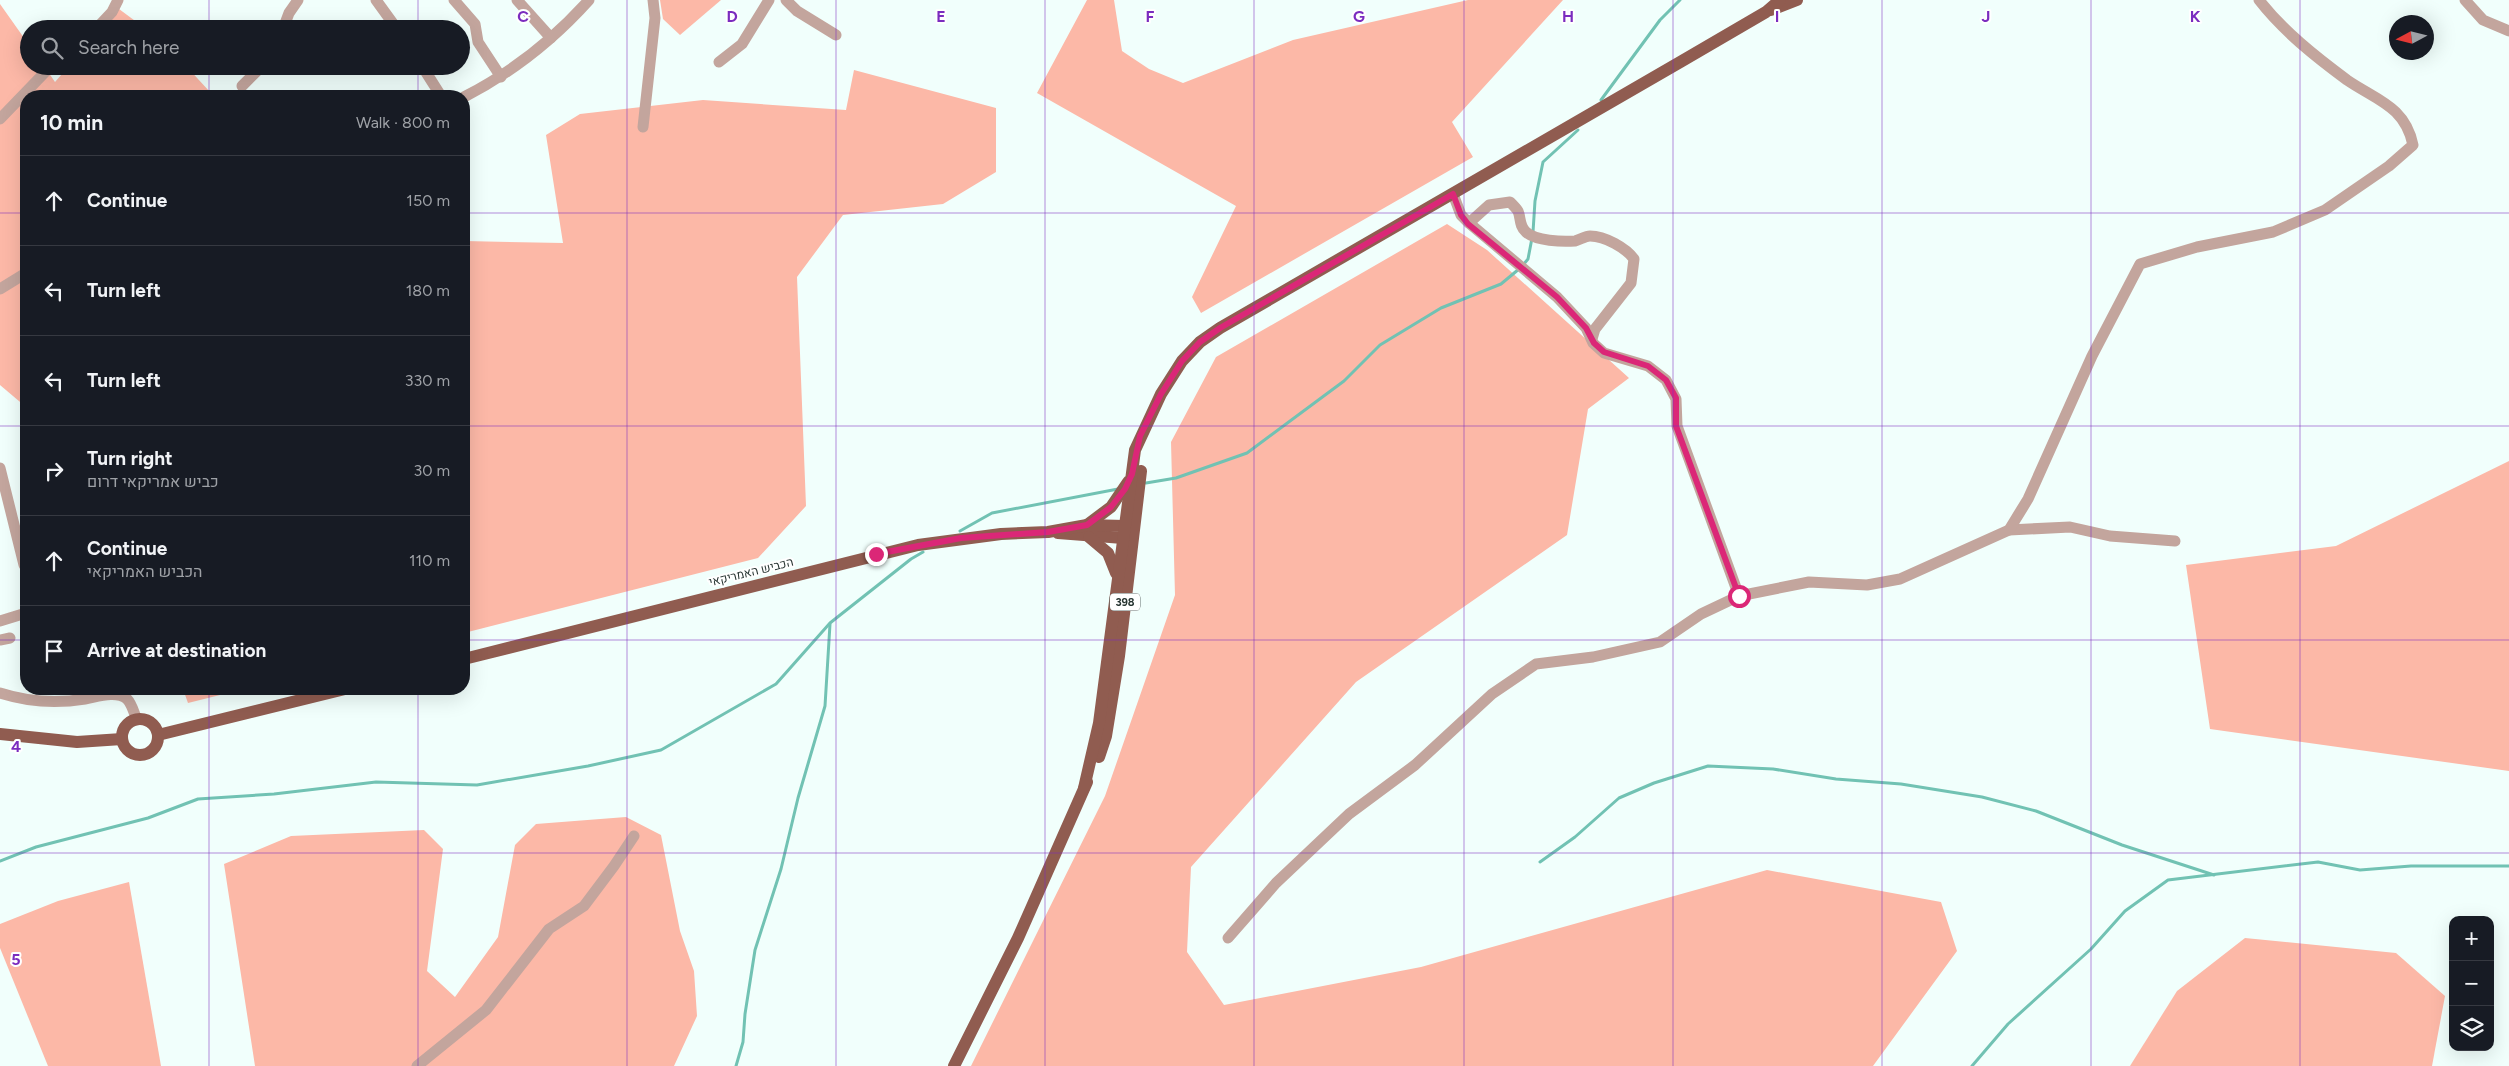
<!DOCTYPE html>
<html lang="en">
<head>
<meta charset="utf-8">
<style>
	body { margin:0; font-family:Figtree,Heebo,sans-serif; background:#242831; color:#f1f3f6 }
	.controls { position:absolute; right:15px; bottom:15px; display:grid; overflow:hidden; border-radius:10px; box-shadow:0 5px 20px #0002 }
	.controls button { width:45px; height:45px; display:grid; place-items:center; padding:0; border:0; border-bottom:1px solid #363941; background:#171b24; color:#f1f3f6; font:25px sans-serif }
	.compass { position:absolute; left:2389px; top:15px; width:45px; height:45px; border-radius:50%; background:#171b24; box-shadow:0 5px 20px #0002; rotate:263deg }
	.stop { position:absolute; width:15px; height:15px; margin:-11px; border:4px solid #db2777; border-radius:50%; background:#fff }
	.stop.end { background:#db2777; border-color:#fff; box-shadow:0 1px 5px #0008 }
	.list { margin:0; padding:0; list-style:none }
	h2 { display:flex; justify-content:space-between; align-items:center; height:65px; margin:0; padding:0 20px; font-size:21px }
	h2 small { font-size:16px; font-weight:400; color:#9ea1a6 }
	.list li { display:grid; grid-template-columns:32px 1fr auto; gap:15px; align-items:center; box-sizing:border-box; height:90px; padding:0 20px; border-top:1px solid #363941 }
	.list b { display:block; font-size:19px; white-space:nowrap }
	.list p { margin:0; font-size:16px; white-space:nowrap; color:#9ea1a6 }
	.list em { font-size:16px; font-style:normal; color:#9ea1a6 }
	.icon { flex:none; width:28px; height:28px; fill:none; stroke:currentColor; stroke-width:2; stroke-linecap:round; stroke-linejoin:round }
	.map { position:relative; flex:none; width:2509px; height:1066px; overflow:hidden }
	.search { position:absolute; background:#171b24; box-shadow:0 5px 20px #0002; left:20px; top:20px; width:450px; height:55px; display:flex; align-items:center; gap:12px; box-sizing:border-box; padding:0 18px; border-radius:28px; color:#9ea1a6; font-size:19px }
	.panel { position:absolute; background:#171b24; box-shadow:0 5px 20px #0002; left:20px; top:90px; width:450px; height:605px; border-radius:20px }
	.map>svg:first-child { display:block }
	.green { fill:#fcb8a7 }
	.lines { fill:none; stroke-linecap:round; stroke-linejoin:round }
	.stream { stroke:#71c2b3; stroke-width:3 }
	.minor { stroke:#c3a59d; stroke-width:11 }
	.major { stroke:#905c50; stroke-width:12 }
	.route { stroke:#db2777; stroke-width:6 }
	.grid { fill:none; stroke:#7b2cbf; stroke-width:1; stroke-opacity:0.55 }
	.labels { text-anchor:middle; stroke-width:4; stroke-linejoin:round; paint-order:stroke }
	.shield { fill:#fff; stroke:#67716f; stroke-width:1 }
	.shield-label { font-size:11px; font-weight:bold; fill:#263431 }
	.street-label { font-size:12px; fill:#263431; stroke:#fff }
	.grid-label { font-size:16px; text-anchor:middle; font-weight:bold; fill:#7b2cbf; stroke:#fff; stroke-width:4; stroke-linejoin:round; paint-order:stroke }
</style>
</head>
<body>
<div class="map">
<svg width="2509" height="1066" viewBox="0 0 2509 1066">
	<rect width="100%" height="100%" fill="#f1fffc"/>
	<g class="green">
		<path d="M660,0H721L680,35L663,19Z"/>
		<path d="M1087,0H1114L1122,51L1149,69L1183,83L1293,40L1468,0H1563L1452,122L1473,157L1201,313L1192,297L1236,206L1037,93Z"/>
		<path d="M0,4L29,45V66H44L55,82L69,66H186L210,92L212,96H26V407L0,385Z"/>
		<path d="M119,9L146,29H102Z"/>
		<path d="M854,70L996,108V172L943,204L843,215L797,277L806,506L758,558L464,633V316L468,315L464,292V241L563,243L546,135L580,114L703,100L846,110Z"/>
		<path d="M1447,224L1487,250L1629,378L1588,409L1567,535L1356,682L1191,867L1187,952L1224,1005L1421,967L1767,870L1941,902L1957,951L1873,1066H971L1105,796L1175,595L1171,442L1216,357Z"/>
		<path d="M2509,461V771L2210,729L2186,565L2336,546Z"/>
		<path d="M183,689H244L188,703Z"/>
		<path d="M626,817L661,835L680,931L694,971L697,1016L674,1066H255L224,864L291,836L424,830L443,849L427,971L455,997L498,937L515,845L536,824Z"/>
		<path d="M129,882L161,1066H48L0,948V924L58,901Z"/>
		<path d="M2245,938L2396,953L2445,996L2432,1066H2130L2177,991Z"/>
	</g>
	<g class="lines">
		<g class="stream">
			<path d="M1601,100L1660,20L1680,0"/>
			<path d="M1533,232L1535,201L1543,162L1578,130"/>
			<path d="M1523,265L1528,259L1532,238"/>
			<path d="M1146,483L1176,478L1247,453L1344,381L1380,345L1441,308L1501,284L1519,269"/>
			<path d="M960,531L992,513L1118,489"/>
			<path d="M0,861L36,847L148,818L198,799L274,794L376,782L477,785L588,766L661,750L776,684L830,623L911,559L923,552"/>
			<path d="M1540,862L1575,837L1619,798L1654,783L1708,766L1773,769L1836,779L1901,784L1982,797L2036,811L2122,845L2214,875"/>
			<path d="M736,1066L743,1042L745,1014L755,950L781,869L798,798L825,706L830,624"/>
			<path d="M1972,1066L2008,1024L2091,949L2125,911L2168,880L2318,862L2360,870L2411,866H2509"/>
		</g>
		<g class="minor">
			<path d="M376,0L397,29"/>
			<path d="M454,0L475,24L478,42L501,77"/>
			<path d="M517,0L551,38"/>
			<path d="M786,0L797,11L836,35"/>
			<path d="M2465,0L2483,20L2509,31"/>
			<path d="M96,29L112,12L118,0"/>
			<path d="M283,29L289,13L298,0"/>
			<path d="M719,62L742,44L769,0"/>
			<path d="M422,66L441,96"/>
			<path d="M242,86L262,66"/>
			<path d="M464,97C511,73 554,39 589,0"/>
			<path d="M0,119L51,66"/>
			<path d="M643,127L655,18L653,0"/>
			<path d="M1453,194L1461,215L1469,223L1557,297L1586,328L1593,343L1604,353L1648,366L1666,380L1676,399L1677,426L1739,596"/>
			<path d="M1469,223L1489,205L1510,202C1512,204 1516,208 1518,211C1521,218 1519,226 1526,232C1535,241 1563,242 1575,241C1580,240 1585,236 1590,236C1605,236 1626,248 1634,259L1631,283L1595,329L1592,339"/>
			<path d="M0,289L26,273"/>
			<path d="M0,468L24,565"/>
			<path d="M2009,530L2070,527L2110,536L2175,541"/>
			<path d="M0,621L26,613"/>
			<path d="M0,640L10,638"/>
			<path d="M0,693C28,702 55,704 85,699C97,697 116,690 127,699C132,704 134,713 137,720"/>
			<path d="M1228,938L1276,883L1349,814L1415,765L1492,694L1536,664L1593,657L1660,642L1701,614L1739,596L1809,582L1867,585L1900,579L2009,530L2028,499L2092,356L2140,264L2197,247L2273,232L2325,210L2389,166L2413,145C2405,106 2376,100 2347,80C2316,57 2283,31 2259,0"/>
			<path d="M417,1066L486,1010L549,929L584,906L614,866L634,836"/>
		</g>
		<g class="major">
			<path d="M1771,10L1797,0"/>
			<path d="M1087,525L1111,507L1128,482"/>
			<path d="M1058,533L1123,538L1129,535"/>
			<path d="M1089,537L1108,553L1116,573"/>
			<path d="M464,659L918,545L1001,534L1048,532L1087,525L1124,526L1130,530"/>
			<circle cx="140" cy="737" r="18"/>
			<path d="M0,734L77,742L122,739"/>
			<path d="M158,735L345,689"/>
			<path d="M1099,757L1106,736L1119,656L1141,471"/>
			<path d="M1084,788L1099,723L1135,450L1161,394L1182,361L1200,342L1220,328L1682,61L1766,12L1780,0"/>
			<path d="M954,1066L1018,938L1087,782"/>
		</g>
	</g>
	<g class="lines">
		<path class="route" d="M876,554L961,538L1048,532L1087,525L1111,507L1125,489L1132,474L1140,436L1161,394L1182,361L1200,342L1220,328L1453,194L1461,215L1468,224L1557,297L1586,328L1594,343L1604,352L1648,366L1666,380L1676,398V426L1739,596"/>
	</g>
	<path class="grid" d="M209,0V29M418,0V29M627,0V1066M836,0V1066M1045,0V1066M1254,0V1066M1464,0V1066M1673,0V1066M1882,0V1066M2091,0V1066M2300,0V1066M209,66V96M418,66V96M0,213H26M464,213H2509M0,426H26M464,426H2509M0,640H26M464,640H2509M209,689V1066M418,689V1066M0,853H2509"/>
	<g class="labels">
		<rect class="shield" x="1110" y="593.5" width="30" height="17" rx="4"/>
		<g class="shield-label">
			<text x="1125" y="606">398</text>
		</g>
		<g class="street-label">
			<text transform="translate(751 572) rotate(-14)" y="4">הכביש האמריקאי</text>
		</g>
	</g>
	<g class="grid-label">
		<text x="523" y="22">C</text>
		<text x="732" y="22">D</text>
		<text x="941" y="22">E</text>
		<text x="1150" y="22">F</text>
		<text x="1359" y="22">G</text>
		<text x="1568" y="22">H</text>
		<text x="1777" y="22">I</text>
		<text x="1986" y="22">J</text>
		<text x="2195" y="22">K</text>
		<text x="16" y="752">4</text>
		<text x="16" y="965">5</text>
	</g>
</svg>
<div class="controls">
<button>+</button>
<button>−</button>
<button><svg class="icon" aria-label="layers" viewBox="0 0 24 24"><path d="M12 4l9 5-9 5-9-5zM3 14l9 5 9-5"/></svg></button>
</div>
<svg class="compass" viewBox="-18 -18 36 36"><path d="M0-13l5 13h-10z" fill="#e53935"/><path d="M0 13l5-13h-10z" fill="#9ea1a6"/></svg>
<div class="stop" style="left:1739px;top:596px"></div>
<div class="stop end" style="left:876px;top:554px"></div>
<div class="search"><svg class="icon" aria-label="search" viewBox="0 0 24 24"><circle cx="10" cy="10" r="6"/><path d="M15 15l6 6"/></svg>Search here</div>
<section class="panel">
<h2>10 min<small>Walk · 800 m</small></h2>
<ul class="list">
<li><svg class="icon" aria-label="ahead" viewBox="0 0 24 24"><path d="M12 20V5M6 11l6-6 6 6"/></svg><div><b>Continue</b></div><em>150 m</em></li>
<li><svg class="icon" aria-label="left" viewBox="0 0 24 24"><path d="M17 20v-9H6M10 6l-5 5 5 5"/></svg><div><b>Turn left</b></div><em>180 m</em></li>
<li><svg class="icon" aria-label="left" viewBox="0 0 24 24"><path d="M17 20v-9H6M10 6l-5 5 5 5"/></svg><div><b>Turn left</b></div><em>330 m</em></li>
<li><svg class="icon" aria-label="right" viewBox="0 0 24 24"><path d="M7 20v-9h11M14 6l5 5-5 5"/></svg><div><b>Turn right</b><p>כביש אמריקאי דרום</p></div><em>30 m</em></li>
<li><svg class="icon" aria-label="ahead" viewBox="0 0 24 24"><path d="M12 20V5M6 11l6-6 6 6"/></svg><div><b>Continue</b><p>הכביש האמריקאי</p></div><em>110 m</em></li>
<li><svg class="icon" aria-label="arrive" viewBox="0 0 24 24"><path d="M6 21V4h12l-3 4 3 4H6"/></svg><div><b>Arrive at destination</b></div></li>
</ul>
</section>
</div>
</body>
</html>
